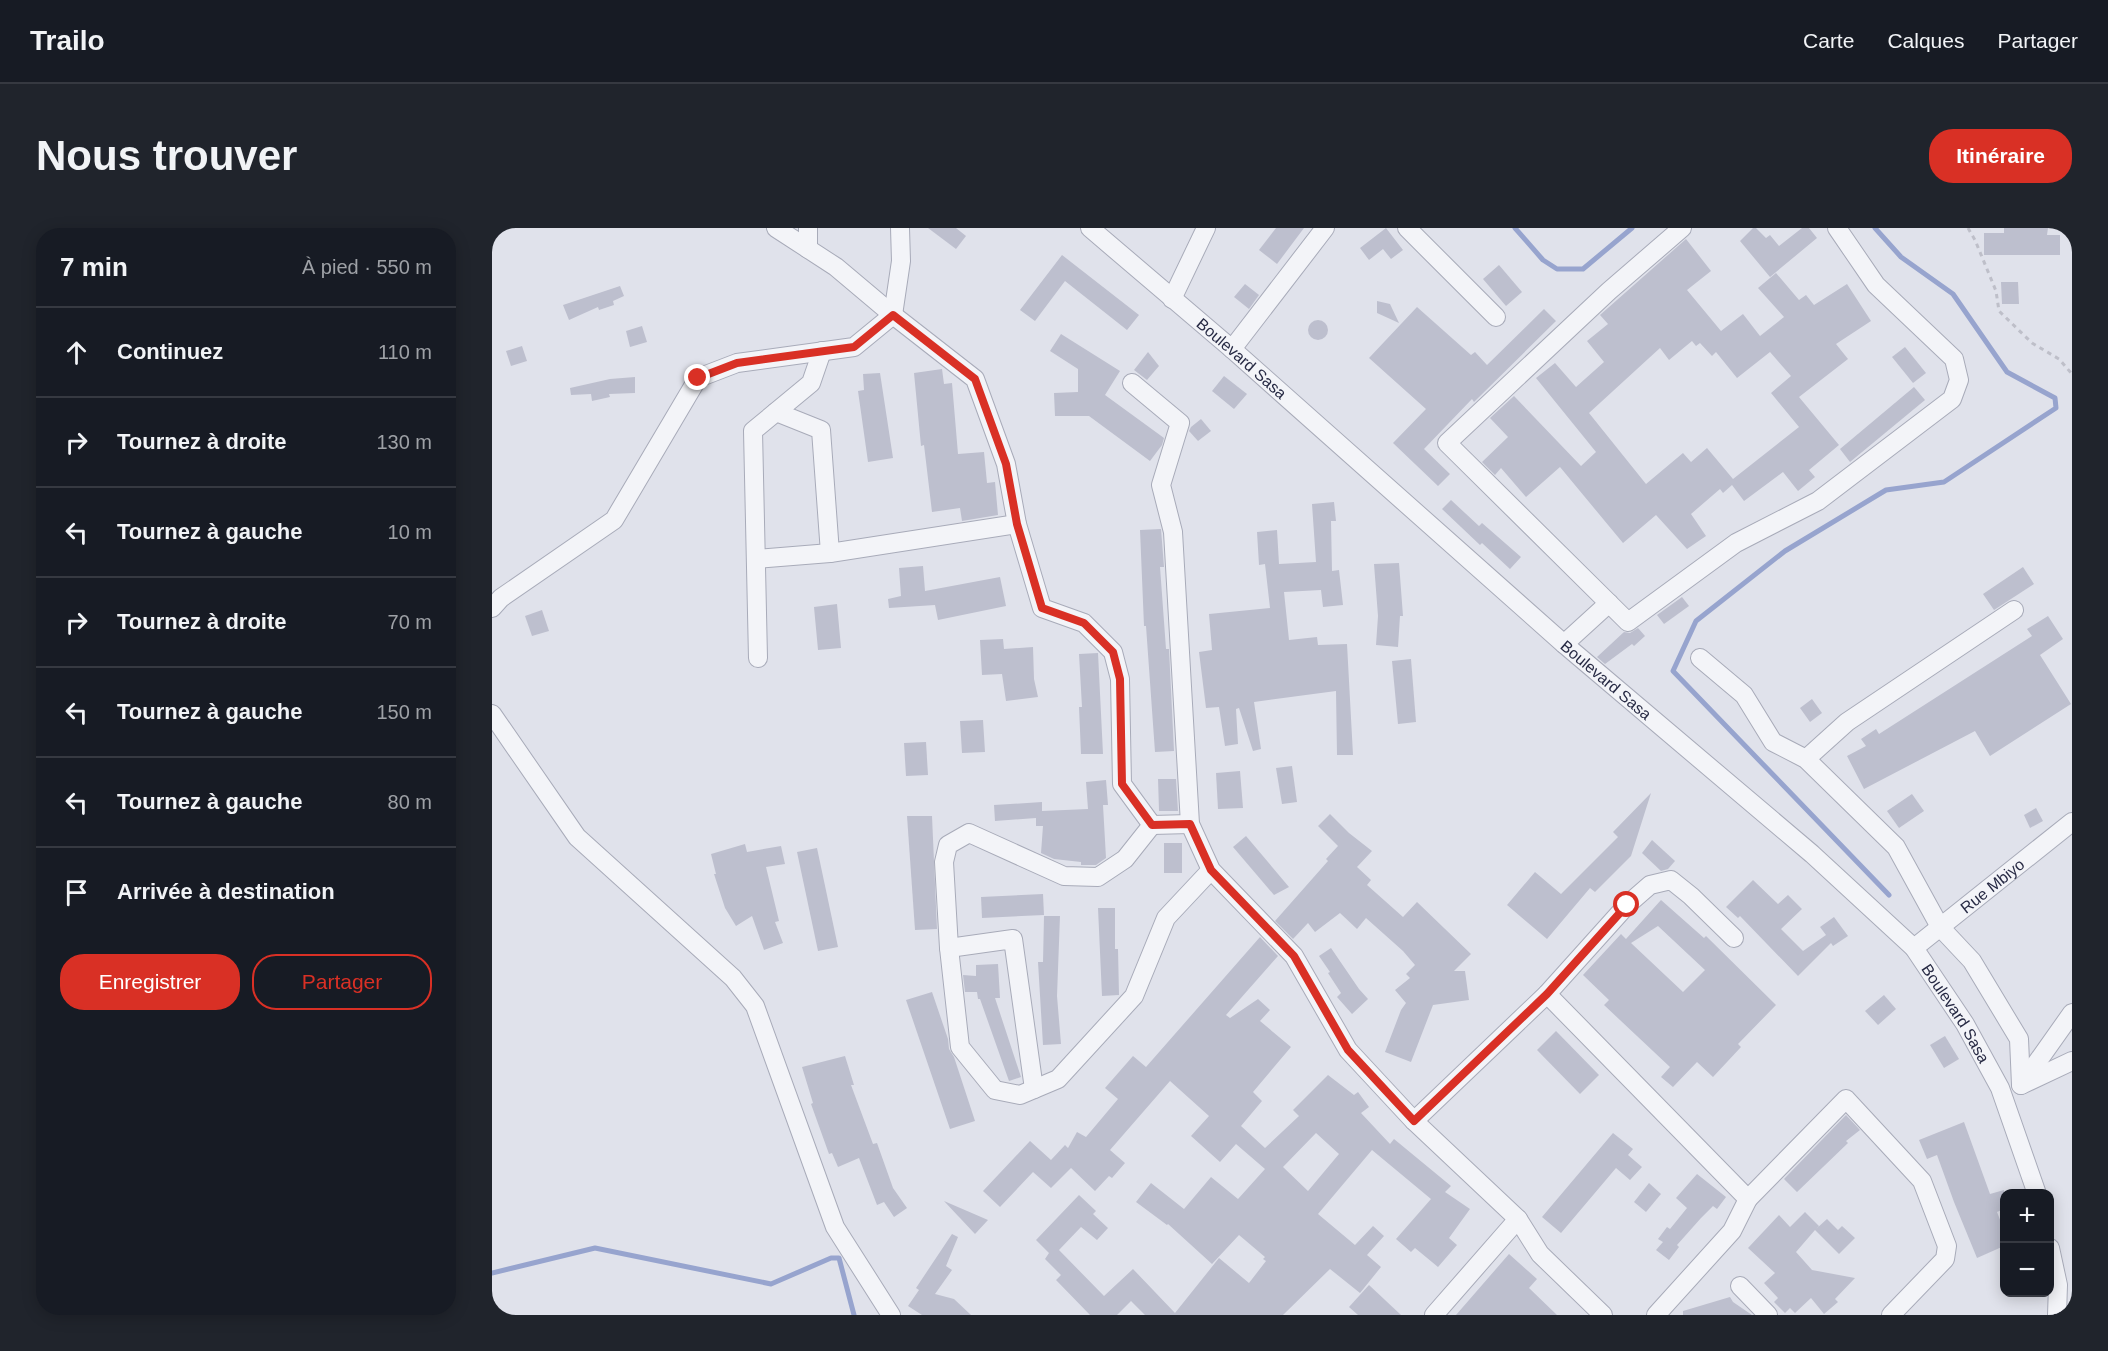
<!DOCTYPE html>
<html lang="fr">
<head>
<meta charset="utf-8">
<style>
	body { margin:0; font-family:Helvetica,sans-serif; background:#20242c; color:#f1f3f6 }
	.controls { position:absolute; right:18px; bottom:18px; display:grid; overflow:hidden; border-radius:12px; box-shadow:0 3px 15px #0003 }
	.controls button { width:54px; height:54px; display:grid; place-items:center; padding:0; border:0; border-bottom:2px solid #363941; background:#171b24; color:#f1f3f6; font:30px sans-serif }
	.stop { position:absolute; width:18px; height:18px; margin:-14px; border:4px solid #d93025; border-radius:50%; background:#fff }
	.stop.end { background:#d93025; border-color:#fff; box-shadow:0 2px 6px #0008 }
	.list { margin:0; padding:0; list-style:none }
	h2 { display:flex; justify-content:space-between; align-items:center; height:78px; margin:0; padding:0 24px; font-size:26px }
	h2 small { font-size:20px; font-weight:400; color:#9ea1a6 }
	.list li { display:grid; grid-template-columns:39px 1fr auto; gap:18px; align-items:center; box-sizing:border-box; height:90px; padding:0 24px; border-top:2px solid #363941 }
	.list b { display:block; font-size:22px; white-space:nowrap }
	.list em { font-size:20px; font-style:normal; color:#9ea1a6 }
	.actions { display:flex; gap:12px; padding:18px 24px }
	.actions a { flex:1; padding:14px 0; border:2px solid #d93025; border-radius:24px; text-align:center; font-size:21px; color:#d93025 }
	.actions .main { background:#d93025; color:#fff }
	.icon { flex:none; width:33px; height:33px; fill:none; stroke:currentColor; stroke-width:2; stroke-linecap:round; stroke-linejoin:round }
	.map { position:relative; flex:none; width:1580px; height:1087px; overflow:hidden; border-radius:24px }
	header { display:flex; align-items:center; gap:36px; box-sizing:border-box; height:84px; padding:0 30px; background:#171b24; border-bottom:2px solid #363941 }
	header strong { font-size:28px }
	nav { display:flex; gap:33px; margin-inline-start:auto; font-size:21px }
	.intro { display:flex; align-items:center; justify-content:space-between; box-sizing:border-box; height:144px; padding:0 36px }
	h1 { margin:0; font-size:42px }
	.button { padding:15px 27px; border-radius:24px; background:#d93025; color:#fff; font-size:21px; font-weight:700 }
	main { display:flex; gap:36px; padding:0 36px }
	aside { flex:1; background:#171b24; border-radius:24px; box-shadow:0 3px 15px #0003 }
	.map>svg:first-child { display:block }
	.lines { fill:none; stroke-linecap:round; stroke-linejoin:round }
	.stream { stroke:#97a4ce; stroke-width:5 }
	.building { fill:#bdbfce; fill-rule:evenodd }
	.minor-casing { stroke:#a8abb9; stroke-width:20 }
	.path { stroke:#bebfc9; stroke-width:3; stroke-dasharray:4.5 4.5; stroke-linecap:butt }
	.minor { stroke:#f3f4f8; stroke-width:18 }
	.route { stroke:#d93025; stroke-width:8 }
	.labels { text-anchor:middle; stroke-width:4.5; stroke-linejoin:round; paint-order:stroke }
	.street-label { font-size:16px; fill:#272a44; stroke:#f0f1f8 }
</style>
</head>
<body>
<header>
<strong>Trailo</strong>
<nav><a>Carte</a><a>Calques</a><a>Partager</a></nav>
</header>
<div class="intro"><h1>Nous trouver</h1><a class="button">Itinéraire</a></div>
<main>
<aside>
<h2>7 min<small>À pied · 550 m</small></h2>
<ul class="list">
<li><svg class="icon" aria-label="ahead" viewBox="0 0 24 24"><path d="M12 20V5M6 11l6-6 6 6"/></svg><div><b>Continuez</b></div><em>110 m</em></li>
<li><svg class="icon" aria-label="right" viewBox="0 0 24 24"><path d="M7 20v-9h11M14 6l5 5-5 5"/></svg><div><b>Tournez à droite</b></div><em>130 m</em></li>
<li><svg class="icon" aria-label="left" viewBox="0 0 24 24"><path d="M17 20v-9H6M10 6l-5 5 5 5"/></svg><div><b>Tournez à gauche</b></div><em>10 m</em></li>
<li><svg class="icon" aria-label="right" viewBox="0 0 24 24"><path d="M7 20v-9h11M14 6l5 5-5 5"/></svg><div><b>Tournez à droite</b></div><em>70 m</em></li>
<li><svg class="icon" aria-label="left" viewBox="0 0 24 24"><path d="M17 20v-9H6M10 6l-5 5 5 5"/></svg><div><b>Tournez à gauche</b></div><em>150 m</em></li>
<li><svg class="icon" aria-label="left" viewBox="0 0 24 24"><path d="M17 20v-9H6M10 6l-5 5 5 5"/></svg><div><b>Tournez à gauche</b></div><em>80 m</em></li>
<li><svg class="icon" aria-label="arrive" viewBox="0 0 24 24"><path d="M6 21V4h12l-3 4 3 4H6"/></svg><div><b>Arrivée à destination</b></div></li>
</ul>
<div class="actions"><a class="main">Enregistrer</a><a>Partager</a></div>
</aside>
<div class="map">
<svg width="1580" height="1087" viewBox="0 0 1580 1087">
	<rect width="100%" height="100%" fill="#e0e2eb"/>
	<g class="lines">
		<g class="stream">
			<path d="M1023,0L1051,32L1065,41H1091L1140,0"/>
			<path d="M1383,0L1409,29L1461,66L1515,144L1563,170L1564,180L1452,254L1394,262L1293,323L1204,393L1181,443L1397,667"/>
			<path d="M0,1045L103,1020L279,1056L339,1030H347L362,1087"/>
		</g>
	</g>
	<g class="building">
		<path d="M436,0H464L474,8L464,21Z"/>
		<path d="M784,0H812L785,36L767,22Z"/>
		<path d="M894,0L911,22L899,31L891,21L877,32L868,20Z"/>
		<path d="M1261,0H1264L1274,10L1278,7L1287,18L1310,0H1317L1325,10L1278,49L1248,13Z"/>
		<path d="M1512,0H1556L1555,7H1568V27H1492V5H1512Z"/>
		<path d="M1194,11L1219,43L1195,62L1229,103L1251,86L1268,108L1292,89L1266,60L1284,45L1307,72L1314,67L1322,77L1355,56L1379,93L1344,116L1356,131L1307,169L1347,217L1317,242L1323,249L1306,263L1291,244L1252,273L1240,257L1231,265L1228,261L1199,286L1214,308L1195,321L1164,287L1131,315L1068,239L1034,269L1009,240L1003,247L990,234L1016,209L998,190L1022,168L1089,238L1104,224L1044,150L1063,135L1084,159L1112,134L1095,113L1116,96L1108,87ZM1200,113L1204,118L1208,115L1220,128L1224,124L1245,150L1278,124L1299,148L1279,165L1307,199L1241,251L1215,220L1199,234L1191,225L1154,256L1097,185L1168,120L1177,132Z"/>
		<path d="M570,27L647,87L635,102L573,53L543,93L528,82Z"/>
		<path d="M1007,37L1030,64L1014,78L991,51Z"/>
		<path d="M1509,54H1526L1527,76H1510Z"/>
		<path d="M753,56L767,67L757,81L742,69Z"/>
		<path d="M128,58L132,68L121,73L122,77L107,82L106,79L77,92L71,77Z"/>
		<path d="M885,73L898,76L907,95L885,85Z"/>
		<path d="M925,79L979,127L983,124L995,137L1052,81L1064,93L982,174L980,171L932,221L958,246L946,258L901,215L934,181L877,130Z"/>
		<circle cx="826" cy="102" r="10"/>
		<path d="M150,98L155,114L138,119L134,103Z"/>
		<path d="M569,106L628,143L613,167L672,210L670,217L658,233L597,188H563L562,165L586,164V141L558,123Z"/>
		<path d="M30,118L35,133L19,138L14,123Z"/>
		<path d="M1413,119L1434,145L1421,155L1400,129Z"/>
		<path d="M656,124L667,138L655,152L642,142Z"/>
		<path d="M450,141L452,156L460,155L466,226L492,224L495,255L503,254L506,287L470,293L468,280L440,284L432,217L429,218L422,145Z"/>
		<path d="M388,145L401,230L376,234L366,163L372,162L371,146Z"/>
		<path d="M732,148L755,166L742,181L720,163Z"/>
		<path d="M143,149V165L117,166L118,169L100,173L99,166L79,167L78,160L118,151Z"/>
		<path d="M1422,159L1433,172L1358,234L1348,221Z"/>
		<path d="M709,191L719,203L706,213L697,203L699,199Z"/>
		<path d="M959,272L987,298L990,295L1029,329L1018,341L990,315L988,317L950,281Z"/>
		<path d="M842,274L844,293H839L840,343L847,342L851,377L831,379L829,362L792,364L797,412L825,409L826,417L855,416L861,527H845L844,463L762,474L769,521L761,523L747,480L744,481L746,516L733,518L727,479L714,480L707,424L720,422L717,386L778,380L773,336L767,337L765,304L785,302L787,336L824,334L820,276Z"/>
		<path d="M669,301L672,339H668L674,421H677L682,523L663,524L654,398H652L648,302Z"/>
		<path d="M907,335L911,388H908L906,419L884,417L886,388L882,336Z"/>
		<path d="M431,338L433,363L508,349L514,378L446,392L443,377L397,380L396,371L409,368L407,340Z"/>
		<path d="M1531,339L1542,356L1502,382L1491,366Z"/>
		<path d="M1190,369L1197,378L1172,396L1165,387Z"/>
		<path d="M345,376L349,420L326,422L322,379Z"/>
		<path d="M50,382L57,403L40,408L33,388Z"/>
		<path d="M1556,388L1571,411L1548,427L1579,476L1498,528L1483,503L1372,561L1355,528L1374,518L1369,511L1384,501L1387,506L1540,408L1535,401Z"/>
		<path d="M1146,400L1153,408L1142,418L1140,416L1113,436L1105,429L1132,404L1138,405Z"/>
		<path d="M511,411L512,421L541,419L542,451L546,469L514,473L510,446L490,447L488,412Z"/>
		<path d="M606,425L611,526H589L587,479H590L587,426Z"/>
		<path d="M919,431L924,494L906,496L900,433Z"/>
		<path d="M1320,471L1330,485L1318,494L1308,480Z"/>
		<path d="M491,492L493,524L470,525L468,493Z"/>
		<path d="M434,514L436,547L414,548L412,515Z"/>
		<path d="M800,538L805,574L790,576L784,540Z"/>
		<path d="M748,543L751,580L726,581L724,545Z"/>
		<path d="M666,551H684L686,583H667Z"/>
		<path d="M614,552L616,577H611L614,630L604,637H589V634L562,631L549,625L551,598H544V590L503,593L502,577L550,574V583L596,581L594,554Z"/>
		<path d="M1159,565L1139,628L1103,664L1098,660L1055,711L1015,677L1043,644L1069,666L1126,609L1121,604Z"/>
		<path d="M1420,566L1432,583L1407,600L1395,583Z"/>
		<path d="M1544,580L1551,593L1538,600L1532,587Z"/>
		<path d="M838,586L857,605L880,623L865,639L879,652L875,657L911,689L925,674L979,726L962,743H973L977,772L941,777L919,834L893,824L909,782L914,775L903,762L918,750L914,746L923,737L911,723L874,690L865,701L848,685L823,704L816,695L801,711L783,693L836,633L834,631L846,618L826,598Z"/>
		<path d="M415,588H440L445,701L423,702Z"/>
		<path d="M754,608L797,659L782,667L741,619Z"/>
		<path d="M1160,612L1183,633L1176,641L1169,643L1150,625Z"/>
		<rect x="672" y="615" width="18" height="30"/>
		<path d="M253,616L255,624L289,618L293,636L274,639L287,693L283,694L291,715L272,722L260,688L244,698L233,680L222,646H224L219,626Z"/>
		<path d="M325,620L346,719L326,723L305,624Z"/>
		<path d="M1261,652L1286,676L1296,667L1310,681L1289,701L1311,723L1334,707L1328,699L1342,689L1356,708L1341,718L1339,715L1306,748L1248,688L1246,690L1234,679Z"/>
		<path d="M551,666L552,687L490,690L489,669Z"/>
		<path d="M1169,672L1212,710L1214,708L1284,777L1246,816L1249,819L1221,849L1205,834L1181,859L1169,849L1178,839L1112,777L1117,772L1091,747L1129,706L1134,711ZM1166,698L1213,742L1191,764L1139,715Z"/>
		<path d="M606,680H623V721H626L627,767L610,768Z"/>
		<path d="M552,688H568L565,768L569,816L551,817L546,734H551Z"/>
		<path d="M768,709L786,728L734,787L738,790L766,771L778,782L768,793L799,819L761,864L770,873L749,898L773,920L807,888L801,882L836,847L862,867L866,864L877,879L869,885L898,916L902,911L959,958L953,964L978,981L957,1010L965,1017L946,1039L923,1020L919,1024L904,1011L939,971L880,922L826,986L863,1017L881,998L892,1008L875,1027L889,1039L868,1065L838,1041L791,1087H653L639,1073L625,1087H598L564,1052L569,1047L553,1031L557,1025L544,1012L587,967L604,983L601,986L616,1000L605,1012L589,999L567,1022L612,1068L641,1041L683,1085L727,1030L757,1055L774,1033L771,1031L773,1029L747,1007L720,1036L676,996L675,997L644,974L659,955L692,981L719,949L746,971L773,941L744,916L728,934L699,908L717,888L678,853L618,922L633,935L620,950L617,948L603,963L579,940L559,960L541,944L508,979L491,963L538,913L559,932L573,917L576,920L585,904L594,909L626,871L613,860L641,828L654,839ZM824,905L847,926L816,963L791,939Z"/>
		<path d="M839,720L867,761L876,771L860,786L845,769L849,765L836,745L838,744L827,728Z"/>
		<path d="M506,736L508,770H503L529,849L517,853L488,771H486L485,764H473L471,747L484,748V737Z"/>
		<path d="M440,764L456,811L457,821L462,829L483,893L458,901L414,772Z"/>
		<path d="M1392,767L1404,781L1386,797L1373,783Z"/>
		<path d="M1064,803L1107,847L1088,866L1045,822Z"/>
		<path d="M1453,808L1467,831L1452,840L1438,817Z"/>
		<path d="M353,828L362,857H359L381,916L385,915L401,960L415,980L402,989L392,974L385,977L367,930L346,939L340,925L337,926L319,876L321,875L310,839Z"/>
		<path d="M1354,887L1368,902L1354,913L1356,915L1305,964L1292,951Z"/>
		<path d="M1472,894L1498,966L1512,962V981L1505,984L1512,1002V1018L1485,1030L1462,974L1445,927L1435,931L1427,912Z"/>
		<path d="M1121,905L1141,921L1136,927L1150,939L1138,952L1124,940L1069,1005L1050,989Z"/>
		<path d="M1205,946L1234,969L1225,981L1221,978L1209,990L1185,1017L1187,1019L1177,1032L1164,1022L1171,1014L1166,1011L1175,999L1178,1001L1195,980L1184,970Z"/>
		<path d="M1157,955L1169,966L1154,984L1142,974Z"/>
		<path d="M452,973L496,992L483,1006Z"/>
		<path d="M1313,984L1327,998L1324,1001L1335,991L1346,1002L1350,998L1363,1010L1347,1026L1323,1002L1304,1024L1320,1042L1363,1050L1343,1071L1346,1074L1332,1086L1319,1070L1303,1085L1298,1080L1293,1085L1282,1074L1286,1070L1272,1055L1283,1045L1256,1020L1287,987L1298,999Z"/>
		<path d="M460,1006L466,1009L454,1038L460,1042L443,1066L462,1071L479,1087H430L416,1078L427,1062L424,1060Z"/>
		<path d="M1017,1026L1045,1051L1037,1060L1065,1087H964Z"/>
		<path d="M877,1057L909,1087H866L857,1079Z"/>
		<path d="M1238,1069L1241,1074L1260,1087H1191V1083Z"/>
	</g>
	<g class="lines">
		<g class="minor-casing">
			<g id="minor">
				<path d="M284,0L344,39L401,87L483,151L514,236L525,296L550,380L592,395L621,424L628,451L630,556L660,597L698,596"/>
				<path id="s1" d="M598,0L740,121L1072,416L1320,626L1422,720L1473,796L1508,860L1545,966"/>
				<path d="M915,0L1004,89"/>
				<path d="M1190,0L1117,63L955,215L1136,394L1244,315L1326,273L1460,171L1467,152L1462,131L1384,57L1345,0"/>
				<path d="M316,21V0"/>
				<path d="M680,71L714,0"/>
				<path d="M740,121L833,0"/>
				<path d="M640,155L688,195L669,257L681,304L698,596L719,642L802,728L856,822L922,893L1026,991L1048,1026L1111,1087"/>
				<path d="M284,184L329,202L338,325"/>
				<path d="M264,331L338,325L525,296"/>
				<path d="M0,380L9,370L122,292L206,150L245,135L362,119L401,87L409,33L408,0"/>
				<path d="M1072,416L1117,375"/>
				<path d="M266,430L261,203L319,155L330,123"/>
				<path d="M1208,430L1252,467L1281,514L1314,531L1404,619L1448,699L1480,733L1527,811L1529,857L1580,833"/>
				<path d="M0,486L85,609L241,750L263,778L343,999L399,1087"/>
				<path d="M1314,531L1355,494L1522,382"/>
				<path d="M660,597L633,631L606,649L572,648L477,605L456,617L452,634L457,720L468,819L503,862L528,867L566,851L642,768L674,690L719,642"/>
				<path d="M457,720L521,711L542,861"/>
				<path id="s2" d="M1422,720L1580,594"/>
				<path d="M1055,766L1256,971L1240,1003L1164,1087"/>
				<path d="M1529,857L1580,785"/>
				<path d="M922,893L1055,766L1135,677L1158,657L1179,652L1199,668L1242,710"/>
				<path d="M1256,971L1354,871L1430,953L1455,1018L1453,1031L1399,1087"/>
				<path d="M1558,1020L1566,1057L1565,1087"/>
				<path d="M1248,1058L1276,1087"/>
				<path d="M942,1087L1026,991"/>
			</g>
		</g>
		<path class="path" d="M1476,0L1483,12L1504,63L1507,83L1540,115L1567,131L1580,146"/>
		<use href="#minor" class="minor"/>
	</g>
	<g class="lines">
		<path class="route" d="M206,150L245,135L362,119L401,87L483,151L514,236L525,296L550,380L592,395L621,424L628,451L630,556L660,597L698,596L719,642L802,728L856,822L922,893L1055,766L1135,677"/>
	</g>
	<g class="labels">
		<g class="street-label">
			<text dy="6" stroke="none"><textPath href="#s1" startOffset="200">Boulevard Sasa</textPath></text>
			<text dy="6" stroke="none"><textPath href="#s1" startOffset="686">Boulevard Sasa</textPath></text>
			<text dy="6" stroke="none"><textPath href="#s2" startOffset="100">Rue Mbiyo</textPath></text>
			<text dy="6" stroke="none"><textPath href="#s1" startOffset="1172">Boulevard Sasa</textPath></text>
		</g>
	</g>
</svg>
<div class="controls">
<button>+</button>
<button>−</button>
</div>
<div class="stop" style="left:1135px;top:677px"></div>
<div class="stop end" style="left:206px;top:150px"></div>
</div>
</main>
</body>
</html>
